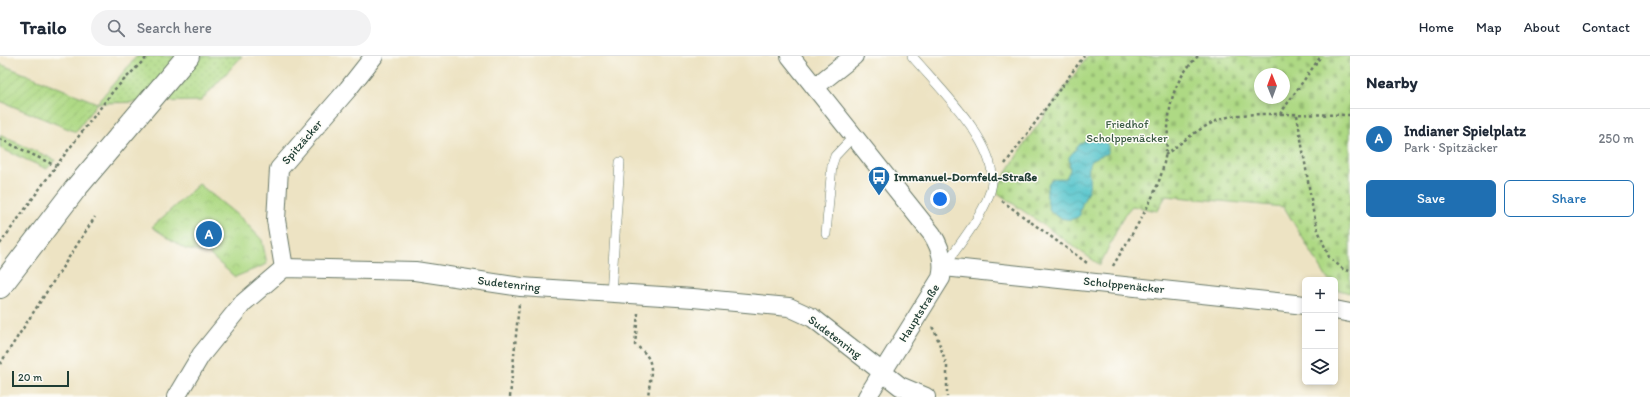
<!DOCTYPE html>
<html lang="en">
<head>
<meta charset="utf-8">
<style>
	body { margin:0; font-family:Itim,sans-serif; background:#f2f2f3; color:#1f2937 }
	.controls { position:absolute; right:12px; bottom:12px; display:grid; overflow:hidden; border-radius:6px; box-shadow:0 2px 6px #0003 }
	.controls button { width:36px; height:36px; display:grid; place-items:center; padding:0; border:0; border-bottom:1px solid #e0e1e3; background:#fff; color:#1f2937; font:20px sans-serif }
	.compass { position:absolute; left:1254px; top:12px; width:36px; height:36px; border-radius:50%; background:#fff; box-shadow:0 2px 6px #0003; rotate:359deg }
	.scale { position:absolute; left:12px; bottom:10px; width:57px; box-sizing:border-box; padding-left:4px; border:2px solid #1f3d34; border-top:0; font-size:11px; line-height:14px; white-space:nowrap; color:#1f3d34; -webkit-text-stroke:3px #fdfcf7; paint-order:stroke }
	.you { position:absolute; left:940px; top:143px; width:14px; height:14px; margin:-10px; border:3px solid #fff; border-radius:50%; background:#1a73e8; box-shadow:0 0 0 6px #1a73e833 }
	.badge { display:grid; place-items:center; width:26px; height:26px; border-radius:50%; background:#1f6fb2; color:#fff; font-size:13px; font-weight:700 }
	.pin { position:absolute; translate:-50% -50%; border:2px solid #fff; box-shadow:0 1px 4px #0006 }
	.list { margin:0; padding:0; list-style:none }
	h2 { display:flex; justify-content:space-between; align-items:center; height:52px; margin:0; padding:0 16px; font-size:17px }
	h2 small { font-size:13px; font-weight:400; color:#747a83 }
	.list li { display:grid; grid-template-columns:26px 1fr auto; gap:12px; align-items:center; box-sizing:border-box; height:60px; padding:0 16px; border-top:1px solid #e0e1e3 }
	.list b { display:block; font-size:15px; white-space:nowrap }
	.list p { margin:0; font-size:13px; white-space:nowrap; color:#747a83 }
	.list em { font-size:13px; font-style:normal; color:#747a83 }
	.actions { display:flex; gap:8px; padding:12px 16px }
	.actions a { flex:1; padding:9px 0; border:1px solid #1f6fb2; border-radius:6px; text-align:center; font-size:14px; color:#1f6fb2 }
	.actions .main { background:#1f6fb2; color:#fff }
	.icon { flex:none; width:22px; height:22px; fill:none; stroke:currentColor; stroke-width:2; stroke-linecap:round; stroke-linejoin:round }
	.map { position:relative; flex:none; width:1350px; height:341px; overflow:hidden }
	header { display:flex; align-items:center; gap:24px; box-sizing:border-box; height:56px; padding:0 20px; background:#fff; border-bottom:1px solid #e0e1e3 }
	header strong { font-size:19px }
	nav { display:flex; gap:22px; margin-inline-start:auto; font-size:14px }
	.search { width:280px; height:36px; background:#f2f2f3; display:flex; align-items:center; gap:10px; box-sizing:border-box; padding:0 14px; border-radius:22px; color:#747a83; font-size:15px }
	main { display:flex }
	aside { flex:1; background:#fff }
	.map>svg:first-child { display:block }
	.grass { fill:url(#grass-dots); stroke:#668b5c }
	.cemetery { fill:url(#cemetery-stones); stroke:#668b5c; fill-rule:evenodd }
	.park { fill:url(#park-crowns); stroke:#668b5c }
	.garden { fill:url(#garden-furrows); stroke:#668b5c }
	.water { fill:url(#water-waves); stroke:#3b8180 }
	.lines { fill:none; stroke-linecap:round; stroke-linejoin:round }
	.service-casing { stroke:#677766; stroke-width:10 }
	.minor-casing { stroke:#677766; stroke-width:20 }
	.secondary-casing { stroke:#677766; stroke-width:24 }
	.path { stroke:#677766; stroke-width:2.5; stroke-dasharray:3 3; stroke-linecap:butt }
	.service { stroke:#fff; stroke-width:9 }
	.minor { stroke:#fff; stroke-width:18 }
	.secondary { stroke:#fff; stroke-width:22 }
	.labels { text-anchor:middle; stroke-width:3; stroke-linejoin:round; paint-order:stroke }
	.park-label { font-size:12px; fill:#3c5c44; stroke:#fdfcf7 }
	.street-label { font-size:12px; fill:#1f3d34; stroke:#fdfcf7 }
	.poi-label { font-size:12px; font-weight:bold; fill:#1f3d34; stroke:#fdfcf7; text-anchor:start }
</style>
</head>
<body>
<header>
<strong>Trailo</strong>
<div class="search"><svg class="icon" aria-label="search" viewBox="0 0 24 24"><circle cx="10" cy="10" r="6"/><path d="M15 15l6 6"/></svg>Search here</div>
<nav><a>Home</a><a>Map</a><a>About</a><a>Contact</a></nav>
</header>
<main>
<div class="map">
<svg width="1350" height="341" viewBox="0 0 1350 341">
	<defs>
		<pattern id="grass-dots" width="8" height="8" patternUnits="userSpaceOnUse"><rect width="8" height="8" fill="#aed984"/><path d="M2 2h.1M6 6h.1" fill="none" stroke="#95bb73" stroke-width="1.8" stroke-linecap="round"/></pattern>
		<pattern id="cemetery-stones" width="16" height="16" patternUnits="userSpaceOnUse"><rect width="16" height="16" fill="#aed984"/><path d="M2 7V4a2 2 0 0 1 4 0v3zM10 15v-3a2 2 0 0 1 4 0v3z" fill="#95bb73"/></pattern>
		<pattern id="park-crowns" width="20" height="18" patternUnits="userSpaceOnUse"><rect width="20" height="18" fill="#aed984"/><path d="M2 6a3 3 0 1 1 6 0M12 15a3 3 0 1 1 6 0" fill="none" stroke="#95bb73"/></pattern>
		<pattern id="garden-furrows" width="10" height="10" patternUnits="userSpaceOnUse"><rect width="10" height="10" fill="#aed984"/><path d="M-1 1l2-2M0 10L10 0M9 11l2-2" fill="none" stroke="#95bb73"/></pattern>
		<pattern id="water-waves" width="16" height="10" patternUnits="userSpaceOnUse"><rect width="16" height="10" fill="#57c5cc"/><path d="M0 5q4-4 8 0t8 0" fill="none" stroke="#47a1a6"/></pattern>
	</defs>
	<rect width="100%" height="100%" fill="#fdfcf7"/>
	<filter id="ink" filterUnits="userSpaceOnUse"><feTurbulence type="fractalNoise" baseFrequency=".025" numOctaves="2"/><feDisplacementMap in="SourceGraphic" scale="8" xChannelSelector="R" yChannelSelector="G"/><feConvolveMatrix kernelMatrix="1 2 1 2 8 2 1 2 1" color-interpolation-filters="sRGB"/></filter>
	<filter id="wash" filterUnits="userSpaceOnUse"><feTurbulence type="fractalNoise" baseFrequency=".012" numOctaves="4" result="noise"/><feDisplacementMap in="SourceGraphic" scale="16" xChannelSelector="R" yChannelSelector="G"/><feGaussianBlur stdDeviation="0.9" result="paint"/><feColorMatrix in="noise" values="0 0 0 0 0 0 0 0 0 0 0 0 0 0 0 0 0 1.4 0 .05"/><feComposite in="paint" operator="in"/></filter>
	<g filter="url(#wash)">
		<rect width="100%" height="100%" fill="#ede3c3"/>
		<g class="grass">
			<path d="M137,0H242L201,45L97,47Z"/>
			<path d="M0,79L55,104L47,113L0,92Z"/>
		</g>
		<path class="cemetery" d="M1088,0H1350V237L1335,233V224H1328L1284,151L1166,140L1157,155L1132,150L1124,159L1100,209L995,135L1027,84ZM1260,18H1284V42H1260Z"/>
		<path class="park" d="M199,128L242,163L262,184L267,208L235,221L209,198L185,193L152,171Z"/>
		<path class="garden" d="M0,8L97,47L76,76L0,45Z"/>
		<path class="water" d="M1089,82L1104,84L1108,90V97C1103,100 1095,100 1091,106C1086,114 1091,123 1089,132C1086,142 1080,148 1080,159C1072,167 1056,163 1050,154C1046,148 1045,128 1051,124C1055,121 1062,123 1066,122L1070,114L1069,101L1080,88Z"/>
	</g>
	<g filter="url(#ink)">
		<g class="lines">
			<g class="service-casing">
				<g id="service">
					<path d="M912,0C937,30 996,85 992,126C990,151 959,189 944,210"/>
					<path d="M826,178L832,109L835,100L854,80"/>
					<path d="M611,237L620,106"/>
				</g>
			</g>
			<g class="minor-casing">
				<g id="minor">
					<path d="M790,0L932,178C941,192 945,206 941,222L867,341"/>
					<path d="M815,31L854,0"/>
					<path d="M944,211L1305,249"/>
					<path d="M284,212L276,164L279,113L348,33L374,0"/>
					<path d="M1335,254L1350,257"/>
					<path d="M176,341L201,299L243,247L284,212L415,215L521,231L693,242L789,251L813,262L900,330L926,341"/>
				</g>
			</g>
			<g class="secondary-casing">
				<path id="secondary" d="M0,231L76,132L188,0"/>
			</g>
			<g class="path">
				<path d="M1281,58L1350,59"/>
				<path d="M1297,59L1313,155L1318,174L1329,201L1343,213L1350,215"/>
				<path d="M0,83L56,110"/>
				<path d="M1165,99C1188,82 1210,62 1239,59C1253,58 1267,58 1280,58L1321,0"/>
				<path d="M1005,108L1084,0"/>
				<path d="M1002,145L1087,207"/>
				<path d="M0,188L56,110L114,34L148,0"/>
				<path d="M1113,210C1129,182 1151,150 1161,119C1175,72 1157,41 1198,0"/>
				<path d="M638,257L635,289C658,304 650,317 648,341"/>
				<path d="M932,271L935,275L947,310V341"/>
				<path d="M0,308L95,161"/>
				<path d="M510,341L519,248"/>
			</g>
			<use href="#service" class="service"/>
			<use href="#minor" class="minor"/>
			<use href="#secondary" class="secondary"/>
		</g>
	</g>
	<defs>
		<g id="bus-pin" transform="scale(1.15)"><path d="M0 17L-7.5 6A9.5 9.5 0 1 1 7.5 6Z" fill="#1f6fb2" stroke="#fdfcf7"/><path d="M-5-6H5V4H4V6H2V4H-2V6H-4V4H-5ZM-3.5-4V0h7V-4ZM-3.5 1.2v1.5H-2V1.2ZM2 1.2v1.5H3.5V1.2Z" fill="#fff"/></g>
	</defs>
	<g fill-rule="evenodd">
		<use href="#bus-pin" x="879" y="121"/>
	</g>
	<g class="labels">
		<g class="park-label">
			<text x="1127" y="72">Friedhof<tspan x="1127" dy="14">Scholppenäcker</tspan></text>
		</g>
		<g class="street-label">
			<text transform="translate(302 86) rotate(-49)" y="4">Spitzäcker</text>
			<text transform="translate(509 228) rotate(7)" y="4">Sudetenring</text>
			<text transform="translate(1124 229) rotate(6)" y="4">Scholppenäcker</text>
			<text transform="translate(919 257) rotate(-58)" y="4">Hauptstraße</text>
			<text transform="translate(835 281) rotate(37)" y="4">Sudetenring</text>
		</g>
		<g class="poi-label">
			<text x="894" y="125">Immanuel-Dornfeld-Straße</text>
		</g>
	</g>
</svg>
<div class="controls">
<button>+</button>
<button>−</button>
<button><svg class="icon" aria-label="layers" viewBox="0 0 24 24"><path d="M12 4l9 5-9 5-9-5zM3 14l9 5 9-5"/></svg></button>
</div>
<svg class="compass" viewBox="-18 -18 36 36"><path d="M0-13l5 13h-10z" fill="#e53935"/><path d="M0 13l5-13h-10z" fill="#747a83"/></svg>
<div class="scale">20 m</div>
<div class="you"></div>
<div class="pin badge" style="left:209px;top:178px">A</div>
</div>
<aside>
<h2>Nearby<small></small></h2>
<ul class="list">
<li><span class="badge">A</span><div><b>Indianer Spielplatz</b><p>Park · Spitzäcker</p></div><em>250 m</em></li>
</ul>
<div class="actions"><a class="main">Save</a><a>Share</a></div>
</aside>
</main>
</body>
</html>
